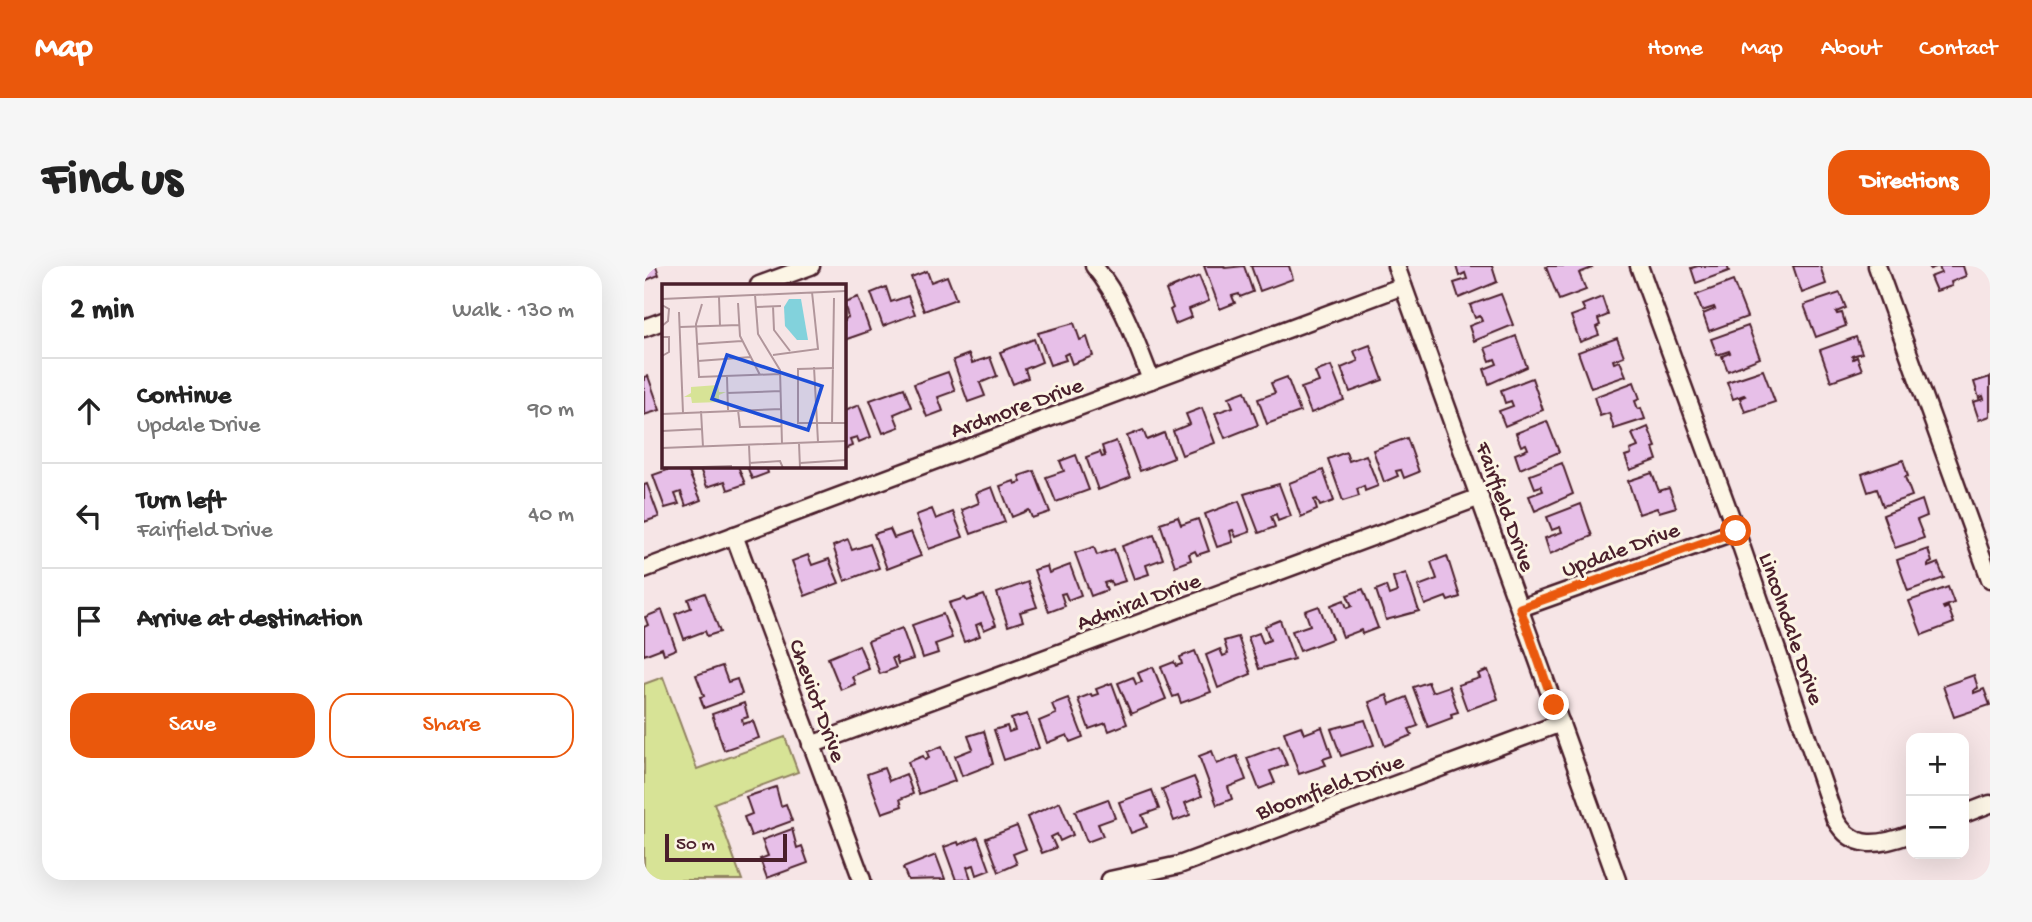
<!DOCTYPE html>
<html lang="en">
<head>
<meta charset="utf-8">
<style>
	body { margin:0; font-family:"Gochi Hand",sans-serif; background:#f6f6f6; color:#222 }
	.controls { position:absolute; right:21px; bottom:21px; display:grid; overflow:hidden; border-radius:14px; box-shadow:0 7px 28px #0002 }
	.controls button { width:63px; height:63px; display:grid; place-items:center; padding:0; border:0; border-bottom:2px solid #e0e0e0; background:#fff; color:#222; font:35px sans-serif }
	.scale { position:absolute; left:21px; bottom:18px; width:122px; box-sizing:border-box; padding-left:7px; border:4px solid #4a1f2b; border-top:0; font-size:19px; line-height:24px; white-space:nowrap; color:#4a1f2b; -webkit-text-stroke:5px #fcf5e5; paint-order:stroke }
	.stop { position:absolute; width:21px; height:21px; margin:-16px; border:5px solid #ea580c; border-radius:50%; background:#fff }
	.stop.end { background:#ea580c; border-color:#fff; box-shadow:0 2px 7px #0008 }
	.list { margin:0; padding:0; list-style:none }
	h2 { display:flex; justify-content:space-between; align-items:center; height:91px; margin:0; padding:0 28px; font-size:30px }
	h2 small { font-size:23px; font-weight:400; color:#767676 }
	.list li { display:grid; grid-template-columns:46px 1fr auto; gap:21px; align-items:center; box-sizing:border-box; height:105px; padding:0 28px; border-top:2px solid #e0e0e0 }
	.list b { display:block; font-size:26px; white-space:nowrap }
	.list p { margin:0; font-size:23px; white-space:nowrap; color:#767676 }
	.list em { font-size:23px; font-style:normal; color:#767676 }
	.actions { display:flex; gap:14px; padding:21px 28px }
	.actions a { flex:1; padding:16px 0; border:2px solid #ea580c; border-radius:21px; text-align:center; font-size:24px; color:#ea580c }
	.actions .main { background:#ea580c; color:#fff }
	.icon { flex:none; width:38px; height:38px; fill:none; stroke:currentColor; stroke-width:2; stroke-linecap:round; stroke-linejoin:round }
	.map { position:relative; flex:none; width:1346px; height:614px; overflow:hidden; border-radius:21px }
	header { display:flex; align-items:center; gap:42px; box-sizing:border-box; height:98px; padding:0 35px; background:#ea580c; color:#fff }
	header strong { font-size:33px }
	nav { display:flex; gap:38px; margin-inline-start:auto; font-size:24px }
	.intro { display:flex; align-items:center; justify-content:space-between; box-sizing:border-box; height:168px; padding:0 42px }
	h1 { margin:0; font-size:49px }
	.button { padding:18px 32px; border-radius:21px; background:#ea580c; color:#fff; font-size:24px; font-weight:700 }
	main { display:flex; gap:42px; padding:0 42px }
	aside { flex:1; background:#fff; border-radius:21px; box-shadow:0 7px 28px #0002 }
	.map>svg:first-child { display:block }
	.green { fill:#d7e396; stroke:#908160; stroke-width:2 }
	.building { fill:#e7bfe8; stroke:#4a1f2b; stroke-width:2 }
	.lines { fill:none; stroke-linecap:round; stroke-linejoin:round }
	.street-casing { stroke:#4a1f2b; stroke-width:21 }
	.street { stroke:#fcf5e5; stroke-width:16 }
	.route { stroke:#ea580c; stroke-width:9 }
	.labels { text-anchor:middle; stroke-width:6; stroke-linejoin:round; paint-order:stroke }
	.street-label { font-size:23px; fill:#4a1f2b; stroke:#fcf5e5 }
	.inset-road { fill:none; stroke:#b1969b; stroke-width:2 }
	.view { fill:#1d4ed8; fill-opacity:0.15; stroke:#1d4ed8; stroke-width:3.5 }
	.inset-edge { fill:none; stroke:#4a1f2b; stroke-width:3.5 }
</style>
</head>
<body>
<header>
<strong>Map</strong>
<nav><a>Home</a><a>Map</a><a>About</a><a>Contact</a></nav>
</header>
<div class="intro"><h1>Find us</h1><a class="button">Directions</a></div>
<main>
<aside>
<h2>2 min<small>Walk · 130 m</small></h2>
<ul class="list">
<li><svg class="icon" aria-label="ahead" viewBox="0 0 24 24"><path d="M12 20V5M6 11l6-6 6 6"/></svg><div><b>Continue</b><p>Updale Drive</p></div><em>90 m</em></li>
<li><svg class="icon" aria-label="left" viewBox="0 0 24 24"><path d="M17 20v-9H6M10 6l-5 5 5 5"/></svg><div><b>Turn left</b><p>Fairfield Drive</p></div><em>40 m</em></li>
<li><svg class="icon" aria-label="arrive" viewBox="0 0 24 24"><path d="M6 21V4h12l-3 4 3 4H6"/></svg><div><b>Arrive at destination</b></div></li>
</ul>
<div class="actions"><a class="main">Save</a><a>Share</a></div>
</aside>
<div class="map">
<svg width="1346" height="614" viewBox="0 0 1346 614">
	<rect width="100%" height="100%" fill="#f6e5e6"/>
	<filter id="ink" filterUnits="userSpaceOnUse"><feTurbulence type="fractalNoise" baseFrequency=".0143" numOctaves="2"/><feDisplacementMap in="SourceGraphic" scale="14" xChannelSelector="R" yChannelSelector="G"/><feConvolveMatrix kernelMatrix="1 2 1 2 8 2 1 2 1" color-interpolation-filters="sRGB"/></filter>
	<g filter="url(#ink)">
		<path class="green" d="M19,411L53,503L141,471L154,506L70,537L98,614H0V418Z"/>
		<g class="building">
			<path d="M0,0H12L15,9L0,15Z"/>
			<path d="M560,0H580L581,2L600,0L609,26L596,31L595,28L588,30L591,37L576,43Z"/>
			<path d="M607,0H645L649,13L616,25Z"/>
			<path d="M812,0H848L853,16L815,32L810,17L823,13L821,7L815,10Z"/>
			<path d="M904,0H947L948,2L935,7L942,24L915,34L902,1Z"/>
			<path d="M1054,0H1083L1085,5L1052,17L1047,2Z"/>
			<path d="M1149,0H1176L1182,18L1158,27Z"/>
			<path d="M1285,0H1319L1322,10L1307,16L1308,20L1292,25L1286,11L1297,7L1295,0L1286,3Z"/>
			<path d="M283,5L287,16L303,10L312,33L280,45L267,11Z"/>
			<path d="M555,10L565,35L545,43L548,51L531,58L526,44L529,42L522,24Z"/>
			<path d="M1089,15L1103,51L1065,65L1059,48L1071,43L1070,41L1058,45L1052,29Z"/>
			<path d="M242,21L247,36L264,30L271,48L239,60L227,27Z"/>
			<path d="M1196,27L1202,42L1192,46L1193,48L1198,47L1202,60L1172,71L1160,39Z"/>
			<path d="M857,28L869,59L830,75L825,60L838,55L836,50L831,52L826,39Z"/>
			<path d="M214,31L226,65L200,74V53L204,51L200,36Z"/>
			<path d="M958,31L964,49L954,53L956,59L952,61L955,69L936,76L927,50L941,45L938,39Z"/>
			<path d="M430,57L436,74L443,71L449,90L428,98L424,87L420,89L422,94L406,99L394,67Z"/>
			<path d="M1104,60L1116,92L1084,105L1078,90L1086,87L1085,85L1073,89L1067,73Z"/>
			<path d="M872,70L883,101L845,118L840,103L853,98L851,93L846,95L841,82Z"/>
			<path d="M1212,71L1218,87L1208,90L1209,93L1213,91L1218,104L1187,115L1176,84Z"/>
			<path d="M973,72L980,90L969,94L970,97L976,95L982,110L947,122L934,86Z"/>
			<path d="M390,73L398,96L381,103L384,112L369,118L356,86Z"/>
			<path d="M726,79L739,114L706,126L697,102L714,95L710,85Z"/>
			<path d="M325,88L328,97L346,91L353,110L336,117L341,130L324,136L309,94Z"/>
			<path d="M687,100L700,134L667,147L657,122L675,116L671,106Z"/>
			<path d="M1119,104L1131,136L1101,146L1096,132L1101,130L1100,129L1089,133L1083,116Z"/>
			<path d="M304,106L311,125L294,131L299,145L283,151L270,118Z"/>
			<path d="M4,110L16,144L0,149V111Z"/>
			<path d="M643,111L656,146L623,158L614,133L631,127L627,117Z"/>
			<path d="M1346,111V150L1335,154L1329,136L1340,133L1339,130L1335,132L1330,116Z"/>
			<path d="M888,112L899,144L861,160L855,145L869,140L867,135L861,137L857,124Z"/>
			<path d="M990,116L996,133L991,135L994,143L997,142L1001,153L970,163L965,147L956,150L950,131Z"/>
			<path d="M260,122L267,141L250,148L255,161L239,167L226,134Z"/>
			<path d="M601,125L614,159L581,172L571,147L589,141L585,131Z"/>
			<path d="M215,139L227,171L215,176L213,171L206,173L208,180L200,183V145Z"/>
			<path d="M558,142L571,177L538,189L529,165L546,158L542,148Z"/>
			<path d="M903,155L915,186L876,203L871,188L884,183L882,178L877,180L872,167Z"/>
			<path d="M1004,161L1012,181L1009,182L1013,194L986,204L981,190L987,188L986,184L994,181L988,168Z"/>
			<path d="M499,164L503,174L520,167L530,192L496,205L483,170Z"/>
			<path d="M763,172L775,206L760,212L757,204L752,205L754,210L740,216L729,184Z"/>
			<path d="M472,175L486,212L454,224L442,191L456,186L458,191L461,190L458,180Z"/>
			<path d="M702,186L705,195L722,189L734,220L721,225L720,220L713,223L715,230L699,235L684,193Z"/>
			<path d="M432,189L445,224L412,236L402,211L420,205L416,195Z"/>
			<path d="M1259,194L1264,210L1261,211L1268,230L1239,240L1233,223L1224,226L1218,208Z"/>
			<path d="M918,197L929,228L891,245L885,230L899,225L897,220L891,222L886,209Z"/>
			<path d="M35,200H42L57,234L42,240L37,226L31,228L35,238L21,242L9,209Z"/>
			<path d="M55,200H94L101,218L84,224L81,215L63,221Z"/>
			<path d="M103,200H122L124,207L108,213Z"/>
			<path d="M679,204L690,235L676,240L673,233L670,234L673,244L657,251L645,217Z"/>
			<path d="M390,205L406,246L388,252L385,244L368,251L356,220L370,215L371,218L377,216L375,210Z"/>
			<path d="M1008,207L1015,225L1025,222L1032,241L1015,246L1013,242L995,248L984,215Z"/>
			<path d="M3,218L15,251L0,256V219Z"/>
			<path d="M635,218L647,250L634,255L632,248L627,250L631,261L615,267L600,228Z"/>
			<path d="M348,221L361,256L327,268L318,244L335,237L332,227Z"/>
			<path d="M1278,234L1283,250L1273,254L1280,272L1251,282L1239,249Z"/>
			<path d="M595,235L606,266L592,271L589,264L586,265L589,276L573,281L561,248Z"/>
			<path d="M937,238L948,270L906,288L901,272L918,266L916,261L908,264L903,251Z"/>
			<path d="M288,243L292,253L309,246L319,271L285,283L272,249Z"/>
			<path d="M534,251L537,259L554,253L565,285L553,289L551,285L545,288L547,294L531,300L516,257Z"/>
			<path d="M246,263L250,272L267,266L277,290L243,303L230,268Z"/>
			<path d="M510,269L519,293L502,299L505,308L490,313L478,280Z"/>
			<path d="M204,274L208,284L226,278L235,302L201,315L189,280Z"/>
			<path d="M450,281L453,289L470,283L481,315L468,319L467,315L460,317L463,324L447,330L431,287Z"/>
			<path d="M1284,283L1288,296L1284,298V301L1294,297L1300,312L1264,325L1253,294Z"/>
			<path d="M164,289L168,299L185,293L195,317L161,330L148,295Z"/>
			<path d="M803,290L816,331L804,335L802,331L781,339L774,320L793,313L787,296Z"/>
			<path d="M426,299L437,329L424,334L421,327L417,328L421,340L405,346L390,304L403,300L405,307Z"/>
			<path d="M762,307L775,345L742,354L732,324L742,320L745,329L753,326L749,311Z"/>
			<path d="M384,316L393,341L376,346L379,355L364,360L353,327Z"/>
			<path d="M1304,321L1310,337L1299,341L1300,343L1304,341L1310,357L1278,369L1265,335Z"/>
			<path d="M719,323L734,362L718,368L717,364L699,371L687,339L700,334L703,342L708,340L703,329Z"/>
			<path d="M61,327L76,366L63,370L61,365L40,373L31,348L47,342L44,333Z"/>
			<path d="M340,329L352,359L340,364L337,357L332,359L336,370L320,376L305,337L321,332L323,335Z"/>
			<path d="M675,340L688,373L656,385L648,365L666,359L661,345Z"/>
			<path d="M18,344L32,383L20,388L18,382L0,389V361L4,359L1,351Z"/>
			<path d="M299,348L308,372L291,378L294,387L279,392L268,359Z"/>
			<path d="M636,354L650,393L615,403L604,371L615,367L619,377L626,374L621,360Z"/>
			<path d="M258,362L269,393L254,398L252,391L248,392L252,402L236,408L224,375Z"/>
			<path d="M594,371L607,408L574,422L562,389L576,383L579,390L584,388L580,375Z"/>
			<path d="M215,379L225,403L208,410L211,418L197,424L184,392Z"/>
			<path d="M551,385L567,426L537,437L534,429L529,431L517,401L530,396L532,400L538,398L536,391Z"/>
			<path d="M78,400L84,416L93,413L98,428L60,442L56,431L60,430L52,409Z"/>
			<path d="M509,401L522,433L487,448L474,417L489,411L492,418L498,416L494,407Z"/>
			<path d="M844,404L854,433L823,444L814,419L836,412L834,408Z"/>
			<path d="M1330,409L1334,422L1330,424V427L1340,423L1346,439L1310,451L1299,420Z"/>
			<path d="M784,416L788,426L805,420L814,446L807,448L808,452L784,461L769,421Z"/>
			<path d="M468,417L483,458L465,465L462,457L445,463L434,433L447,428L448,430L454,428L452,423Z"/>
			<path d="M743,429L746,438L763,431L774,460L765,463L768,469L741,480L725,436Z"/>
			<path d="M424,432L439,471L426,476L423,469L403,477L395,455L412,448L408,438Z"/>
			<path d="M100,437L104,451L98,453L99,458L109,455L115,472L80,484L68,448Z"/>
			<path d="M383,448L395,482L360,494L350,464L363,460L365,466L371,464L367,453Z"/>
			<path d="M721,454L730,479L697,490L687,463Z"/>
			<path d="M657,460L660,468L678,461L688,490L679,493L682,499L655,508L640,466Z"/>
			<path d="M340,465L349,498L318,510L311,490L329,483L324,470Z"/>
			<path d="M298,480L311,515L275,528L264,496L279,490L281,494L285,492L283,486Z"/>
			<path d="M635,480L643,499L626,505L631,517L615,523L603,492Z"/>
			<path d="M568,485L573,498L593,490L602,514L584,521L588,533L573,539L555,490Z"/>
			<path d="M240,502L245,515L262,508L269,528L256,533L258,540L238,547L223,508Z"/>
			<path d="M550,511L558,530L541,537L546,549L530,555L518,523Z"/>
			<path d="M132,521L137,540L142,538L148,555L107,570L100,551L108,548L102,531Z"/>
			<path d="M508,524L515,543L498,549L503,561L487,567L475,536Z"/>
			<path d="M464,533L471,552L454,558L459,570L443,576L431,545Z"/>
			<path d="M416,536L429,569L416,575L413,568L407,571L412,582L398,587L383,551Z"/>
			<path d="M373,560L382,583L369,588L373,598L355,606L342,572Z"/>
			<path d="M148,563L153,582L158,580L164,597L123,612L116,593L124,590L118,574Z"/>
			<path d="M334,571L346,604L333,609L330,599L323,601L327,613L312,614L300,581L314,576L315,579Z"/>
			<path d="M292,589L301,613L264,614L259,602Z"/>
		</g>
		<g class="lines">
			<g class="street-casing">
				<g id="street">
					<path d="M450,0C478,34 491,73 507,114"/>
					<path d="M752,0L973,614"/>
					<path d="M995,0L1092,265L1191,553C1209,586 1237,579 1267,568"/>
					<path d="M1233,0L1346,313"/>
					<path d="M115,19L167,0"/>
					<path d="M0,62L19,55"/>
					<path d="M90,269L218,614"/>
					<path d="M0,303L759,20"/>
					<path d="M876,342L1092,265"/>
					<path d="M167,479L836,231"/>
					<path d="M1320,548L1346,538"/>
					<path d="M466,614L535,599L917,457"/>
				</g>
			</g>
			<use href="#street" class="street"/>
		</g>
	</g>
	<g class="lines" filter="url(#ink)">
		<path class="route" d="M910,439L876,342L1092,265"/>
	</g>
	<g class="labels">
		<g class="street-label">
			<text transform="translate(372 140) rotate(-20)" y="8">Ardmore Drive</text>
			<text transform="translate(863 240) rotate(70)" y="8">Fairfield Drive</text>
			<text transform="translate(976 282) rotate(-20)" y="8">Updale Drive</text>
			<text transform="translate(494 334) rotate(-20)" y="8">Admiral Drive</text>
			<text transform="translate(1149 362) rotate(71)" y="8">Lincolndale Drive</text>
			<text transform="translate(175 434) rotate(70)" y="8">Cheviot Drive</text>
			<text transform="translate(685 519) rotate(-20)" y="8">Bloomfield Drive</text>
		</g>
	</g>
	<g transform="translate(18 18)">
		<rect width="184" height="184" fill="#f6e5e6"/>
		<path d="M56,101L57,108H64L57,111V118L30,119L29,113H22L29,109V103Z" fill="#d7e396"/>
		<path d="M127,15H139L146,56H135L123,42L122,23Z" fill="#82d2dc"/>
		<path class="inset-road" d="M93,11L96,50L118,86L120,160M57,13L58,42M0,15L184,7M76,19L78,52L98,91M40,20L34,40L37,93L118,90M0,21L7,25L6,37L0,42M111,22L112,46L128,67M94,23L119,22M17,28L21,129M0,42V53H7V68L0,72M18,43L77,41M35,60L80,57M111,71L156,65L150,8M36,77L89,73M152,83L156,158M172,84L136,85V139H184M65,93L66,126M65,109L119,107M76,126L78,143L120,142M39,127L41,163M0,130L119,125M170,140L172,14M0,147L40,145M137,159L138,184M87,161L88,184M0,164L184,157M87,179L118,177L121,184M138,179L184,176M11,184L70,182"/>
		<path class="view" d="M65,71L160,102L146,146L50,115Z"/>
		<rect width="184" height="184" class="inset-edge"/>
	</g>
</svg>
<div class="controls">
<button>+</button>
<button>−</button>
</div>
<div class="scale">50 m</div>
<div class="stop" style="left:1092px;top:265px"></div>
<div class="stop end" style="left:910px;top:439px"></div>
</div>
</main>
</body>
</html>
